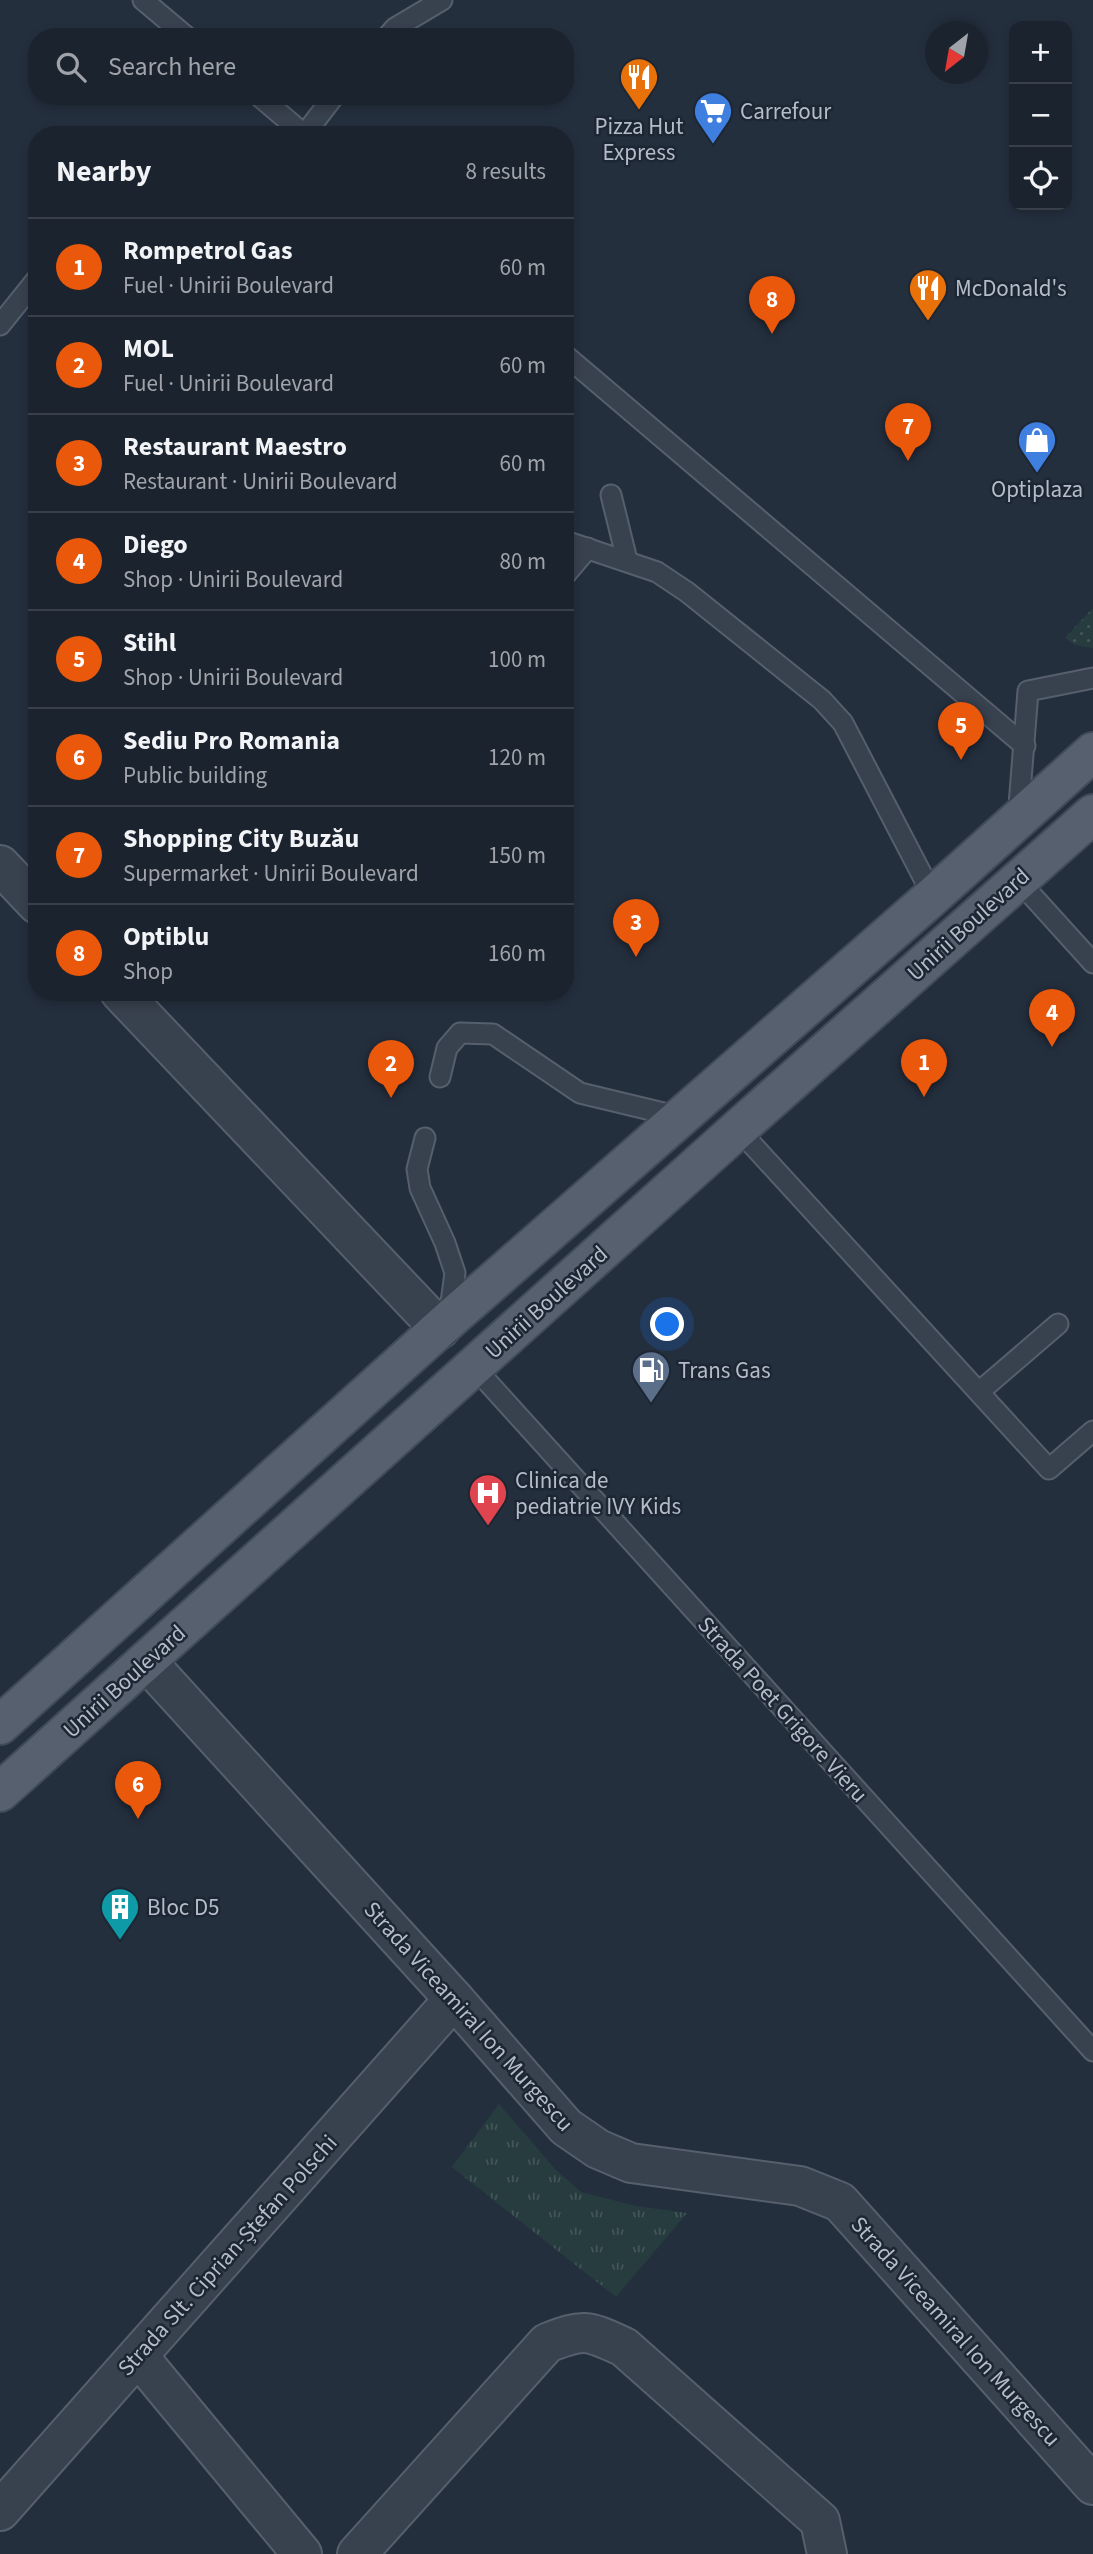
<!DOCTYPE html>
<html lang="en">
<head>
<meta charset="utf-8">
<style>
	body { margin:0; font-family:"Source Sans 3",sans-serif; background:#282f3a; color:#f1f3f6 }
	.controls { position:absolute; right:21px; top:21px; display:grid; overflow:hidden; border-radius:14px; box-shadow:0 4px 10px #0003 }
	.controls button { width:63px; height:63px; display:grid; place-items:center; padding:0; border:0; border-bottom:2px solid #39404a; background:#1b232e; color:#f1f3f6; font:35px sans-serif }
	.compass { position:absolute; left:925px; top:21px; width:63px; height:63px; border-radius:50%; background:#1b232e; box-shadow:0 4px 10px #0003; rotate:211deg }
	.you { position:absolute; left:668px; top:1325px; width:24px; height:24px; margin:-18px; border:5px solid #fff; border-radius:50%; background:#1a73e8; box-shadow:0 0 0 10px #1a73e833 }
	.badge { display:grid; place-items:center; width:46px; height:46px; border-radius:50%; background:#ea580c; color:#fff; font-size:23px; font-weight:700 }
	.pin { position:absolute; translate:-50% -58px; filter:drop-shadow(0 2px 4px #0008) }
	.pin::after { content:''; position:absolute; top:37px; width:24px; height:21px; background:inherit; clip-path:polygon(0 0,100% 0,50% 100%) }
	.list { margin:0; padding:0; list-style:none }
	h2 { display:flex; justify-content:space-between; align-items:center; height:91px; margin:0; padding:0 28px; font-size:30px }
	h2 small { font-size:23px; font-weight:400; color:#a0a4aa }
	.list li { display:grid; grid-template-columns:46px 1fr auto; gap:21px; align-items:center; box-sizing:border-box; height:98px; padding:0 28px; border-top:2px solid #39404a }
	.list b { display:block; font-size:26px; white-space:nowrap }
	.list p { margin:0; font-size:23px; white-space:nowrap; color:#a0a4aa }
	.list em { font-size:23px; font-style:normal; color:#a0a4aa }
	.icon { flex:none; width:38px; height:38px; fill:none; stroke:currentColor; stroke-width:2; stroke-linecap:round; stroke-linejoin:round }
	.map { position:relative; flex:none; width:1093px; height:2554px; overflow:hidden }
	.search { position:absolute; background:#1b232e; box-shadow:0 4px 10px #0003; left:28px; top:28px; width:546px; height:77px; display:flex; align-items:center; gap:18px; box-sizing:border-box; padding:0 24px; border-radius:28px; color:#a0a4aa; font-size:26px }
	.panel { position:absolute; background:#1b232e; box-shadow:0 4px 10px #0003; left:28px; top:126px; width:546px; height:875px; border-radius:28px }
	.map>svg:first-child { display:block }
	.grass { fill:url(#grass-dots) }
	.park { fill:url(#park-tufts) }
	.lines { fill:none; stroke-linecap:round; stroke-linejoin:round }
	.service-casing { stroke:#565f6c; stroke-width:23 }
	.minor-casing { stroke:#565f6c; stroke-width:42 }
	.primary-casing { stroke:#414a57; stroke-width:42 }
	.service { stroke:#38414e; stroke-width:19 }
	.minor { stroke:#38414e; stroke-width:38 }
	.primary { stroke:#56606e; stroke-width:38 }
	.labels { text-anchor:middle; stroke-width:5; stroke-linejoin:round; paint-order:stroke }
	.poi-label { font-size:23px; fill:#b4bcc9; stroke:#1d2633; text-anchor:start }
	.street-label { font-size:23px; fill:#b4bcc9; stroke:#1d2633 }
</style>
</head>
<body>
<div class="map">
<svg width="1093" height="2554" viewBox="0 0 1093 2554">
	<defs>
		<pattern id="grass-dots" width="8" height="8" patternUnits="userSpaceOnUse" patternTransform="scale(1.75)"><rect width="8" height="8" fill="#263c3f"/><path d="M2 2h.1M6 6h.1" fill="none" stroke="#435659" stroke-width="1.8" stroke-linecap="round"/></pattern>
		<pattern id="park-tufts" width="24" height="20" patternUnits="userSpaceOnUse" patternTransform="scale(1.75)"><rect width="24" height="20" fill="#263c3f"/><path d="M3 7l-1-3M5 7V3M7 7l1-3M15 17l-1-3M17 17v-4M19 17l1-3" fill="none" stroke="#435659"/></pattern>
	</defs>
	<rect width="100%" height="100%" fill="#242f3e"/>
	<path class="grass" d="M1093,608V648L1075,645L1065,638Z"/>
	<path class="park" d="M499,2104L556,2170L581,2192L636,2206L687,2213L616,2297L452,2167Z"/>
	<g class="lines">
		<g class="service-casing">
			<g id="service">
				<path d="M143,0L187,37"/>
				<path d="M387,37L395,28L442,0"/>
				<path d="M259,96L305,135"/>
				<path d="M305,134L334,96"/>
				<path d="M0,325L37,279"/>
				<path d="M565,355L1025,746"/>
				<path d="M611,495L627,560"/>
				<path d="M565,541L657,572L687,592L822,700L843,723L933,896"/>
				<path d="M565,575L588,548"/>
				<path d="M1018,818L1028,691L1093,678"/>
				<path d="M1018,880L1093,963"/>
				<path d="M440,1077L447,1048L460,1033L493,1034L580,1093L680,1117"/>
				<path d="M738,1129L1049,1469L1093,1431"/>
				<path d="M425,1138L417,1169L420,1188L445,1243L455,1273L449,1317"/>
				<path d="M474,1367L1093,2051"/>
				<path d="M979,1392L1058,1324"/>
			</g>
		</g>
		<g class="minor-casing">
			<g id="minor">
				<path d="M0,865L37,904"/>
				<path d="M120,992L440,1329"/>
				<path d="M147,1662L454,1999L566,2127L598,2149L631,2163L800,2186L840,2202L1093,2485"/>
				<path d="M138,2356L302,2554"/>
				<path d="M0,2511L454,1999"/>
				<path d="M357,2554L547,2343C585,2328 587,2330 624,2347L820,2521L827,2554"/>
			</g>
		</g>
		<g class="primary-casing">
			<g id="primary">
				<path d="M0,1725L449,1320L933,896L1093,752"/>
				<path d="M0,1792L738,1129L1093,814"/>
			</g>
		</g>
		<use href="#service" class="service"/>
		<use href="#minor" class="minor"/>
		<use href="#primary" class="primary"/>
	</g>
	<defs>
		<g id="restaurant-pin" transform="scale(2.0125)"><path d="M0 17L-7.5 6A9.5 9.5 0 1 1 7.5 6Z" fill="#e8710a" stroke="#1d2633"/><path d="M-5-6h1v4h1v-4h1v4h1v-4h1v5L-1.5 .5V6h-2V.5L-5-1ZM5-6V6H3V1.5H1.5Q1.5-4 5-6Z" fill="#fff"/></g>
		<g id="supermarket-pin" transform="scale(2.0125)"><path d="M0 17L-7.5 6A9.5 9.5 0 1 1 7.5 6Z" fill="#3f7fe0" stroke="#1d2633"/><path d="M-6-5.5h2.5l.6 2H6L4.5 2H-2.5L-4.4-4H-6ZM-1.5 3.2a1.3 1.3 0 1 0 .1 0ZM3 3.2a1.3 1.3 0 1 0 .1 0Z" fill="#fff"/></g>
		<g id="shop-pin" transform="scale(2.0125)"><path d="M0 17L-7.5 6A9.5 9.5 0 1 1 7.5 6Z" fill="#3f7fe0" stroke="#1d2633"/><path d="M-5-2.5h2.3a2.7 3.5 0 0 1 5.4 0H5L5.5 6h-11ZM-1.5-2.5h3a1.5 2.3 0 0 0-3 0Z" fill="#fff"/></g>
		<g id="fuel-pin" transform="scale(2.0125)"><path d="M0 17L-7.5 6A9.5 9.5 0 1 1 7.5 6Z" fill="#5c6f8a" stroke="#1d2633"/><path d="M-5.5-6h7V0h2V4h1.3V-2.5L3-4.5l.8-.8L6-3V5H2.5V1h-1V6h-7ZM-4.2-4.7v3.2H.2V-4.7Z" fill="#fff"/></g>
		<g id="hospital-pin" transform="scale(2.0125)"><path d="M0 17L-7.5 6A9.5 9.5 0 1 1 7.5 6Z" fill="#e0444e" stroke="#1d2633"/><path d="M-5-5h3v3.5h4V-5h3V5h-3V1.5h-4V5h-3Z" fill="#fff"/></g>
		<g id="building-pin" transform="scale(2.0125)"><path d="M0 17L-7.5 6A9.5 9.5 0 1 1 7.5 6Z" fill="#0f9aa8" stroke="#1d2633"/><path d="M-4-6H4V6H1V3H-1V6H-4ZM-2.5-4.3h1.7v1.8h-1.7ZM.8-4.3h1.7v1.8H.8ZM-2.5-1h1.7V.8h-1.7ZM.8-1h1.7V.8H.8Z" fill="#fff"/></g>
	</defs>
	<g fill-rule="evenodd">
		<use href="#restaurant-pin" x="639" y="77"/>
		<use href="#supermarket-pin" x="713" y="111"/>
		<use href="#restaurant-pin" x="928" y="288"/>
		<use href="#shop-pin" x="1037" y="440"/>
		<use href="#fuel-pin" x="651" y="1370"/>
		<use href="#hospital-pin" x="488" y="1493"/>
		<use href="#building-pin" x="120" y="1907"/>
	</g>
	<g class="labels">
		<g class="poi-label">
			<text x="740" y="119">Carrefour</text>
			<text x="639" y="134" text-anchor="middle">Pizza Hut<tspan x="639" dy="26">Express</tspan></text>
			<text x="955" y="296">McDonald's</text>
			<text x="1037" y="497" text-anchor="middle">Optiplaza</text>
			<text x="678" y="1378">Trans Gas</text>
			<text x="515" y="1488">Clinica de<tspan x="515" dy="26">pediatrie IVY Kids</tspan></text>
			<text x="147" y="1915">Bloc D5</text>
		</g>
		<g class="street-label">
			<text transform="translate(968 924) rotate(-42)" y="8">Unirii Boulevard</text>
			<text transform="translate(546 1302) rotate(-42)" y="8">Unirii Boulevard</text>
			<text transform="translate(124 1681) rotate(-42)" y="8">Unirii Boulevard</text>
			<text transform="translate(783 1709) rotate(48)" y="8">Strada Poet Grigore Vieru</text>
			<text transform="translate(469 2016) rotate(48)" y="8">Strada Viceamiral Ion Murgescu</text>
			<text transform="translate(227 2255) rotate(-48)" y="8">Strada Slt. Ciprian-Ștefan Polschi</text>
			<text transform="translate(956 2331) rotate(48)" y="8">Strada Viceamiral Ion Murgescu</text>
		</g>
	</g>
</svg>
<div class="controls">
<button>+</button>
<button>−</button>
<button><svg class="icon" aria-label="locate" viewBox="0 0 24 24"><circle cx="12" cy="12" r="6"/><path d="M12 2v4M12 18v4M2 12h4M18 12h4"/></svg></button>
</div>
<svg class="compass" viewBox="-18 -18 36 36"><path d="M0-13l5 13h-10z" fill="#e53935"/><path d="M0 13l5-13h-10z" fill="#a0a4aa"/></svg>
<div class="you"></div>
<div class="pin badge" style="left:924px;top:1097px">1</div>
<div class="pin badge" style="left:391px;top:1098px">2</div>
<div class="pin badge" style="left:636px;top:957px">3</div>
<div class="pin badge" style="left:1052px;top:1047px">4</div>
<div class="pin badge" style="left:961px;top:760px">5</div>
<div class="pin badge" style="left:138px;top:1819px">6</div>
<div class="pin badge" style="left:908px;top:461px">7</div>
<div class="pin badge" style="left:772px;top:334px">8</div>
<div class="search"><svg class="icon" aria-label="search" viewBox="0 0 24 24"><circle cx="10" cy="10" r="6"/><path d="M15 15l6 6"/></svg>Search here</div>
<section class="panel">
<h2>Nearby<small>8 results</small></h2>
<ul class="list">
<li><span class="badge">1</span><div><b>Rompetrol Gas</b><p>Fuel · Unirii Boulevard</p></div><em>60 m</em></li>
<li><span class="badge">2</span><div><b>MOL</b><p>Fuel · Unirii Boulevard</p></div><em>60 m</em></li>
<li><span class="badge">3</span><div><b>Restaurant Maestro</b><p>Restaurant · Unirii Boulevard</p></div><em>60 m</em></li>
<li><span class="badge">4</span><div><b>Diego</b><p>Shop · Unirii Boulevard</p></div><em>80 m</em></li>
<li><span class="badge">5</span><div><b>Stihl</b><p>Shop · Unirii Boulevard</p></div><em>100 m</em></li>
<li><span class="badge">6</span><div><b>Sediu Pro Romania</b><p>Public building</p></div><em>120 m</em></li>
<li><span class="badge">7</span><div><b>Shopping City Buzău</b><p>Supermarket · Unirii Boulevard</p></div><em>150 m</em></li>
<li><span class="badge">8</span><div><b>Optiblu</b><p>Shop</p></div><em>160 m</em></li>
</ul>
</section>
</div>
</body>
</html>
